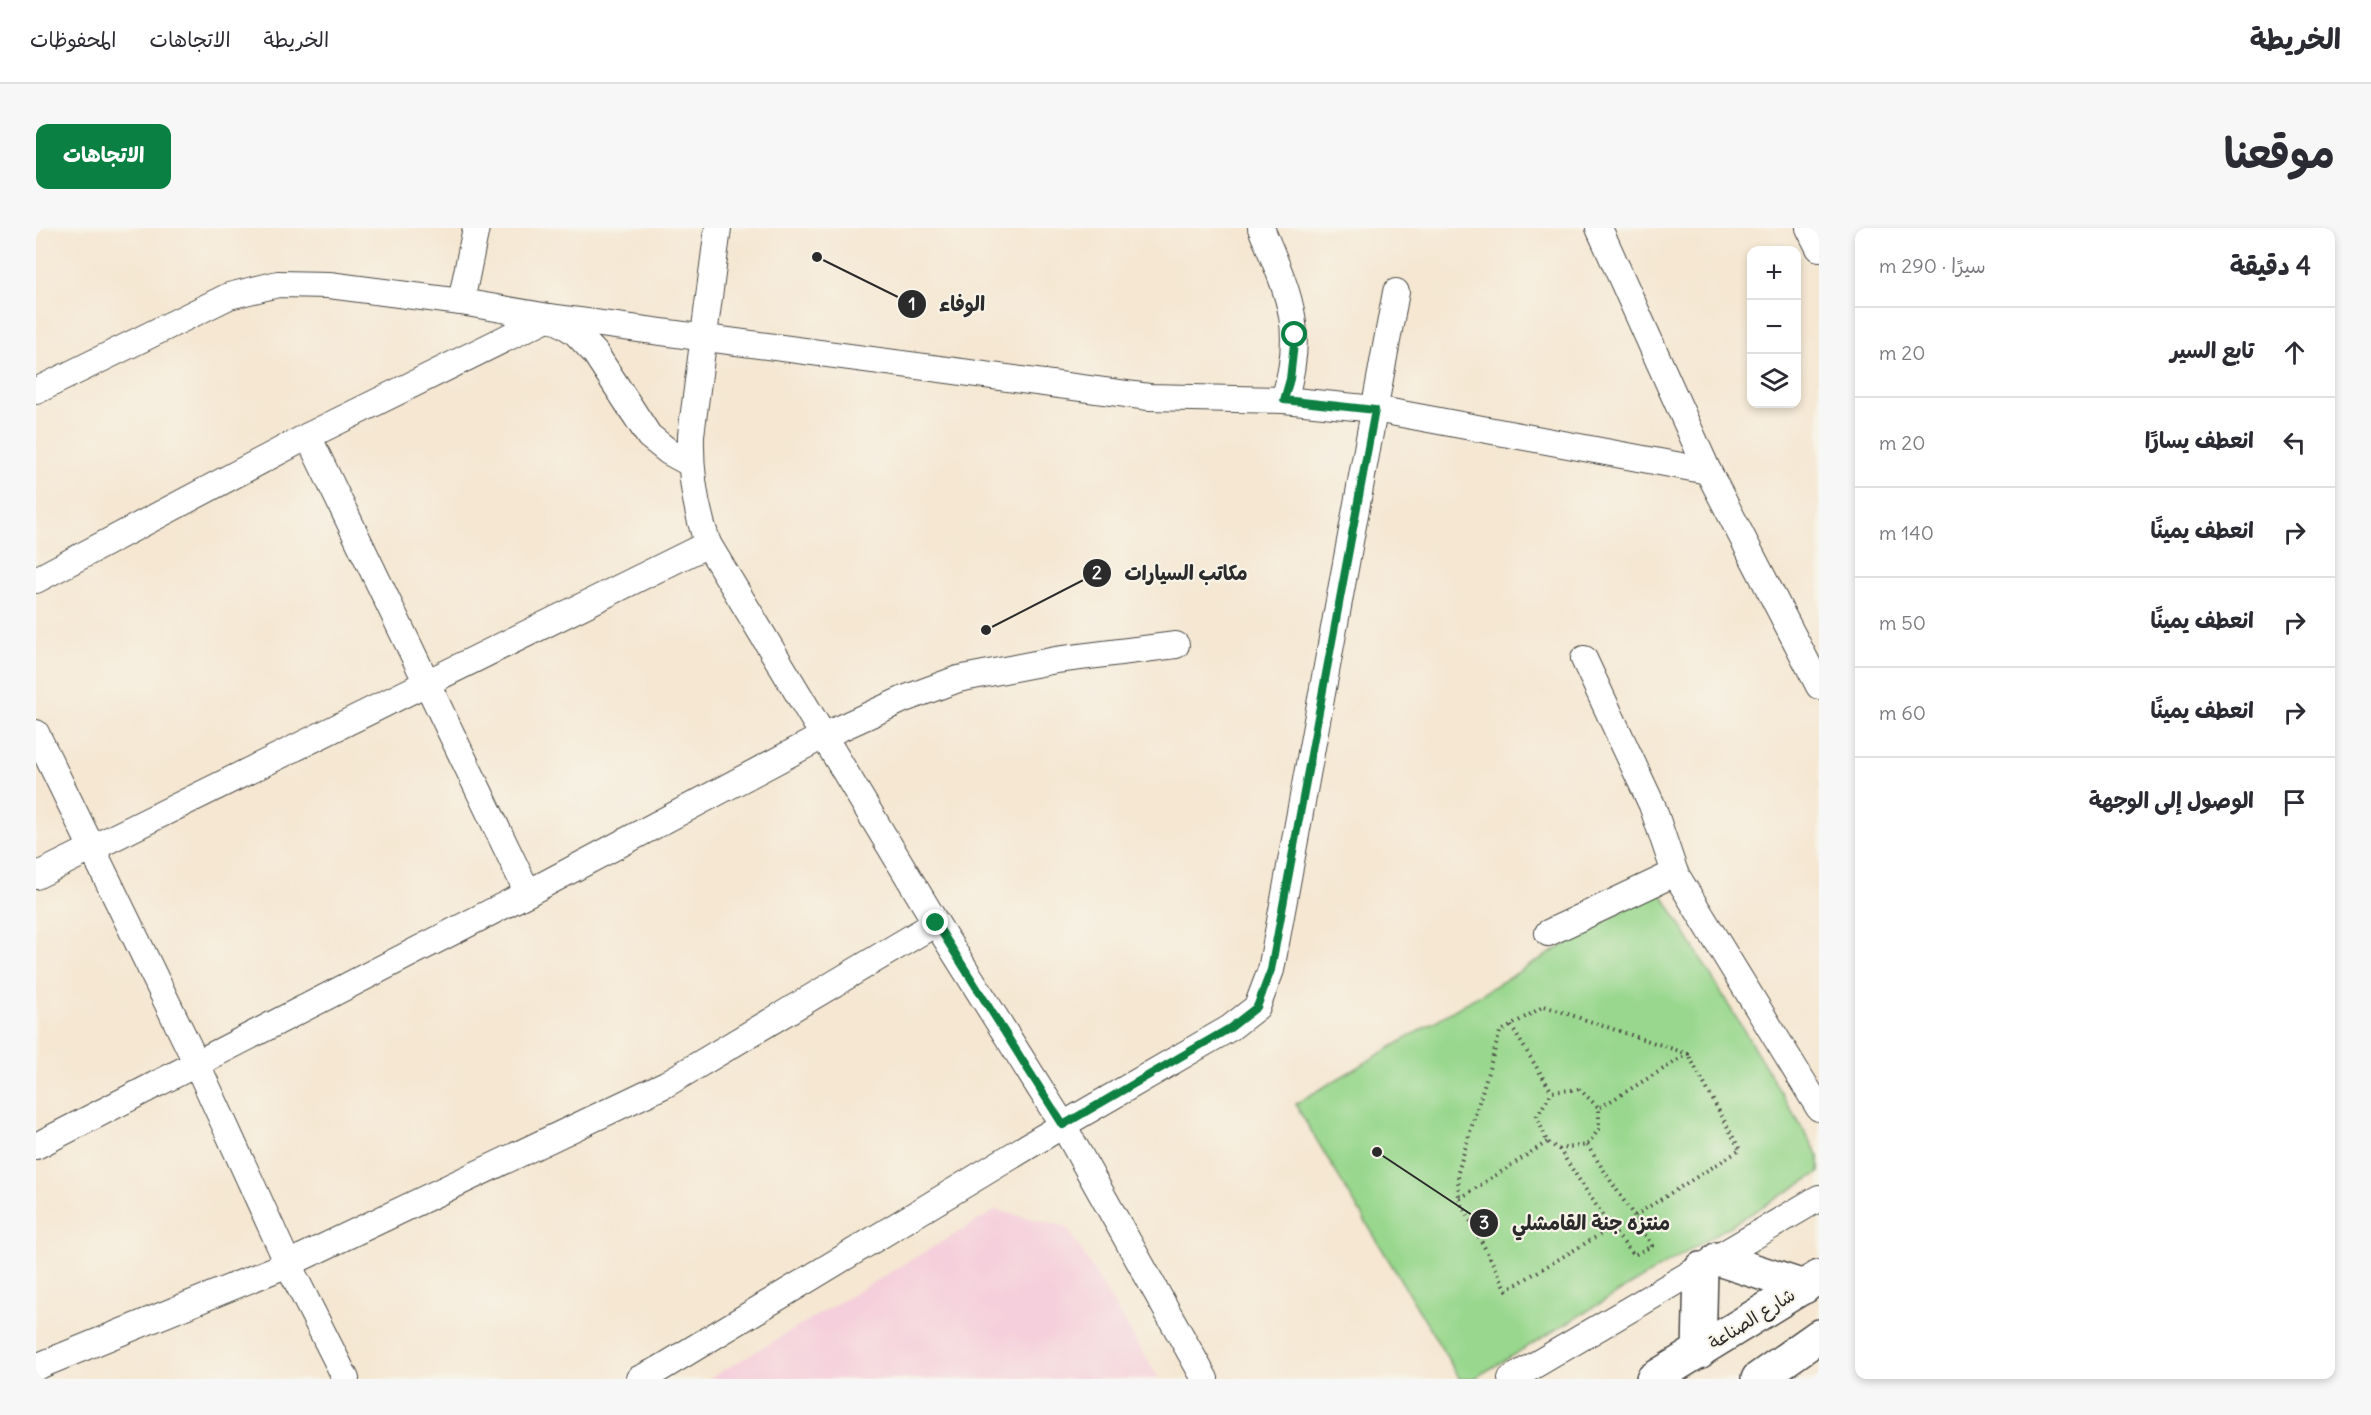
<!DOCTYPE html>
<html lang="ar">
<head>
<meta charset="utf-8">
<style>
	body { margin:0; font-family:Delius,"Playpen Sans Arabic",sans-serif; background:#f7f7f7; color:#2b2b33; direction:rtl }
	.controls { position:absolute; right:18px; top:18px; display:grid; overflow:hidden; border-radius:12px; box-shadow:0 3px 9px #0003 }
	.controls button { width:54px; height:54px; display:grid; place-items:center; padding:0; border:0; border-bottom:2px solid #e1e1e2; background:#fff; color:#2b2b33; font:30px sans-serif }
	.stop { position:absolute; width:18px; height:18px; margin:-14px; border:4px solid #0b8043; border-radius:50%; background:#fff }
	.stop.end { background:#0b8043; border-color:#fff; box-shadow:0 2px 6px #0008 }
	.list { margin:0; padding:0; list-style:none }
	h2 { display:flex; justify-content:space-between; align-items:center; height:78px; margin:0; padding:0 24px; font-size:26px }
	h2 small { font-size:20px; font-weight:400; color:#7c7c81 }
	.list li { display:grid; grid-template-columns:39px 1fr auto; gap:18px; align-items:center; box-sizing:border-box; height:90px; padding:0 24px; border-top:2px solid #e1e1e2 }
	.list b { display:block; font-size:22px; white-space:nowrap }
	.list em { font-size:20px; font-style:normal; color:#7c7c81 }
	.icon { flex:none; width:33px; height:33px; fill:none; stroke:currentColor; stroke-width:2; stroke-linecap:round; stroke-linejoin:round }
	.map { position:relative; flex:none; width:1783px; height:1151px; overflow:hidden; direction:ltr; border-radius:12px }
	header { display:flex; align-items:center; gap:36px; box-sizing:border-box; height:84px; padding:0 30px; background:#fff; border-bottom:2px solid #e1e1e2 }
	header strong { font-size:28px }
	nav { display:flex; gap:33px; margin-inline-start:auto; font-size:21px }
	.intro { display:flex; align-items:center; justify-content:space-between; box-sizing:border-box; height:144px; padding:0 36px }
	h1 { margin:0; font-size:42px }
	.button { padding:15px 27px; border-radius:12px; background:#0b8043; color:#fff; font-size:21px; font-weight:700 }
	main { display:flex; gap:36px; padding:0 36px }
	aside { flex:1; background:#fff; border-radius:12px; box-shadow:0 3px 9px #0003 }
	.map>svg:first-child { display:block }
	.built { fill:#f5cfdb }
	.green { fill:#98d78d; stroke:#62815c; stroke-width:1.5 }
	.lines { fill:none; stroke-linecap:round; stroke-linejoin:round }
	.street-casing { stroke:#494744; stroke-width:28 }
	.secondary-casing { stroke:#494744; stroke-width:36 }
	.path { stroke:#494744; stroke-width:4; stroke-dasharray:1.5 4.5; stroke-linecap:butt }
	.street { stroke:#fff; stroke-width:26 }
	.secondary { stroke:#fff; stroke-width:33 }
	.route { stroke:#0b8043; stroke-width:8 }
	.labels { text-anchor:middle; stroke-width:4.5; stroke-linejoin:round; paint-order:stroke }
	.street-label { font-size:18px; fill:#2b2b2b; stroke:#f7f3e8 }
	.leader { fill:none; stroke:#2b2b2b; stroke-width:2 }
	.callout-dot { fill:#2b2b2b; stroke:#f7f3e8; stroke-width:2 }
	.mark-label { font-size:18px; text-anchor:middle; font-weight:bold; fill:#fff }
	.callout-label { font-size:20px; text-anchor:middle; font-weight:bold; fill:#2b2b2b; stroke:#f7f3e8; stroke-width:4.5; stroke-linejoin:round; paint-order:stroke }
</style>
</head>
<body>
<header>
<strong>الخريطة</strong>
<nav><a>الخريطة</a><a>الاتجاهات</a><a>المحفوظات</a></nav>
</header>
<div class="intro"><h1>موقعنا</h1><a class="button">الاتجاهات</a></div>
<main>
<aside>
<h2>4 دقيقة<small>سيرًا · 290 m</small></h2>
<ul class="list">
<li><svg class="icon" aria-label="ahead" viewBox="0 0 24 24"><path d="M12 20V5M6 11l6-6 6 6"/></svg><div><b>تابع السير</b></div><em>20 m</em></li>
<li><svg class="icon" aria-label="left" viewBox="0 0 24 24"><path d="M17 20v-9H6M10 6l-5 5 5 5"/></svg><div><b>انعطف يسارًا</b></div><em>20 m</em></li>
<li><svg class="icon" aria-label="right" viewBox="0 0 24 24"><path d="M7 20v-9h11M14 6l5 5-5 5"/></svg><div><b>انعطف يمينًا</b></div><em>140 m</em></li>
<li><svg class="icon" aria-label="right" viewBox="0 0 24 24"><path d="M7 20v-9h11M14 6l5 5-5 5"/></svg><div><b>انعطف يمينًا</b></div><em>50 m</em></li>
<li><svg class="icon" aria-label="right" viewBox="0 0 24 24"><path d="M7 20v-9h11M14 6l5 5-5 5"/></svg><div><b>انعطف يمينًا</b></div><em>60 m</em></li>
<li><svg class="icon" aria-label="arrive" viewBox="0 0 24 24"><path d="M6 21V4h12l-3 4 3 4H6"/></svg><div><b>الوصول إلى الوجهة</b></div></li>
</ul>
</aside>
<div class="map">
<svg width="1783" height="1151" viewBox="0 0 1783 1151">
	<rect width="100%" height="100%" fill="#f7f3e8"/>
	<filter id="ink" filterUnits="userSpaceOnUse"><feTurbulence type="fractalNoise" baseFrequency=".0167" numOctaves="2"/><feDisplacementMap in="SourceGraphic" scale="12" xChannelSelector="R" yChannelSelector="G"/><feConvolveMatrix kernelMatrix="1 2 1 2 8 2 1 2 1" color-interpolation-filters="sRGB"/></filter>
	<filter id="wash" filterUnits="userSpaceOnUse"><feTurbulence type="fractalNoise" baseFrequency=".008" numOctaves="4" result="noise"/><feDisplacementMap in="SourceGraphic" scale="24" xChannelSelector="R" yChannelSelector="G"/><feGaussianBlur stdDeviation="1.35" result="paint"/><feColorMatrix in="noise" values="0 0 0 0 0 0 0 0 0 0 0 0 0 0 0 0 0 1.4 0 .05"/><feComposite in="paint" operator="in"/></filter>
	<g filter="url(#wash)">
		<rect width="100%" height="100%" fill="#f5e7d2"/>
		<path class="built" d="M960,982L1031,999L1123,1151H673Z"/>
		<path class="green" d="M1623,661L1783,928V945L1437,1151H1424L1259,876Z"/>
	</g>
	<g filter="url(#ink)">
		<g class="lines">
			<g class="street-casing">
				<g id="street">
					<path d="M682,0L655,207C654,246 659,280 672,316L900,695L1027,897L1169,1151"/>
					<path d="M1225,0C1253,67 1270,99 1248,172"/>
					<path d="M1563,0L1672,243L1783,458"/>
					<path d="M1773,0L1783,20"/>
					<path d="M425,74L440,0"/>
					<path d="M0,163L193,68L242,56L293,57L425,74L513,89L527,96L540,105L559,125L613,208L633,224L655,236"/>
					<path d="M272,208L492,665"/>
					<path d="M0,352L272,208L513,89L1113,169L1248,172L1339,181L1672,243"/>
					<path d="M1548,431L1616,577L1639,645L1783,880"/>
					<path d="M0,505L160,834L252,1036L310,1151"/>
					<path d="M0,648L672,316"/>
					<path d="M1512,705L1639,645"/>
					<path d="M0,918L492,665L787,508L868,471L922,451L1020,432L1140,417"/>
					<path d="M0,1139L252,1036L630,856L900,695"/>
					<path d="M603,1151L622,1142L1027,897L1194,800L1221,779L1235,742L1360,64"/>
					<path d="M1475,1151L1783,970"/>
				</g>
			</g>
			<g class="secondary-casing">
				<g id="secondary">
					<path d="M1682,1031L1768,1059"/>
					<path d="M1663,1124L1665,1041"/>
					<path d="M1617,1151L1783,1049"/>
					<path d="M1722,1151L1783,1108"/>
				</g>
			</g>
			<g class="path">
				<path d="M1475,798L1516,864"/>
				<path d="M1543,861L1563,880V901L1551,917L1523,921L1511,914L1501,888L1516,864Z"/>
				<path d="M1511,914L1423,971L1422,944L1464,804L1508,778L1652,826L1563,880"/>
				<path d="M1551,917L1598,988"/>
				<path d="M1523,921L1575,1000L1598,1027L1616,1018L1598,988L1704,922L1652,826"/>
				<path d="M1423,971L1471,1062L1575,1000"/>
			</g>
			<use href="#street" class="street"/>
			<use href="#secondary" class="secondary"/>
		</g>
	</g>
	<g class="lines" filter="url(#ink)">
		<path class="route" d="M900,695L1027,897L1194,800L1221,779L1235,742L1339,182L1248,172L1254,151L1259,107"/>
	</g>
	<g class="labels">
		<g class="street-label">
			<text transform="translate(1716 1091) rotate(-32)" y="6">شارع الصناعة</text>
		</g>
	</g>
	<path class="leader" d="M781 29L876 76M950 402L1061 345M1341 924L1448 995"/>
	<g class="callout-dot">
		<circle cx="781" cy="29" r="6"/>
		<circle cx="950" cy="402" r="6"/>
		<circle cx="1341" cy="924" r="6"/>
		<circle cx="876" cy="76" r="15"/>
		<circle cx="1061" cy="345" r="15"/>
		<circle cx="1448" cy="995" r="15"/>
	</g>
	<g class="mark-label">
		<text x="876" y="82">1</text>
		<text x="1061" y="351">2</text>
		<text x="1448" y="1001">3</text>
	</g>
	<g class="callout-label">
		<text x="926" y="83">الوفاء</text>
		<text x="1150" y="352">مكاتب السيارات</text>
		<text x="1555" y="1002">منتزه جنة القامشلي</text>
	</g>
</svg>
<div class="controls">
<button>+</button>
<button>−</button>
<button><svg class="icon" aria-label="layers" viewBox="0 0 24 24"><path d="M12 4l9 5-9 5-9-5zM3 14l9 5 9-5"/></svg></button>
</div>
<div class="stop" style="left:1259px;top:107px"></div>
<div class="stop end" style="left:900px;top:695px"></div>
</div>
</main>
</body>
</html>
